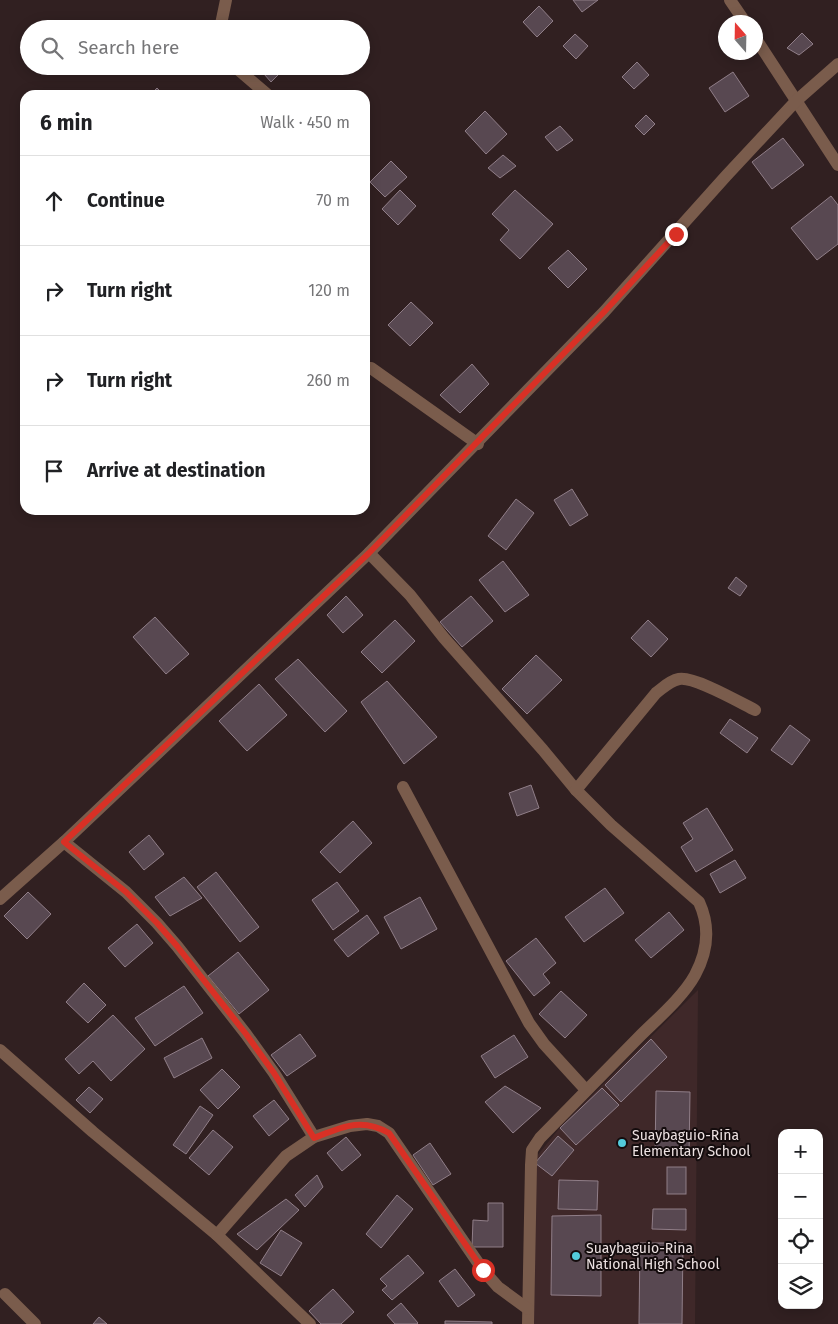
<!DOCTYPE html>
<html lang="en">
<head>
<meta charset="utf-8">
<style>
	body { margin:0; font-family:"Fira Sans",sans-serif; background:#f6f6f6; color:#202124 }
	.controls { position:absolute; right:15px; bottom:15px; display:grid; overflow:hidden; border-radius:10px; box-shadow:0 2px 12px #0003 }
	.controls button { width:45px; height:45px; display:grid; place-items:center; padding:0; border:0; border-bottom:1px solid #e0e0e0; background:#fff; color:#202124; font:25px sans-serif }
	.compass { position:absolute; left:718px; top:15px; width:45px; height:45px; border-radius:50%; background:#fff; box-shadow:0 2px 12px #0003; rotate:340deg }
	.stop { position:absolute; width:15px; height:15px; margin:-11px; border:4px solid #d93025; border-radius:50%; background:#fff }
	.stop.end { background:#d93025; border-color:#fff; box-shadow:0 1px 5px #0008 }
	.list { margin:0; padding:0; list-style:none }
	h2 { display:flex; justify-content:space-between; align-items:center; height:65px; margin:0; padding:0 20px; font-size:21px }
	h2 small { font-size:16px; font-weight:400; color:#757577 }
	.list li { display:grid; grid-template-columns:32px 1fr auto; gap:15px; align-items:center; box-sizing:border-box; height:90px; padding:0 20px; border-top:1px solid #e0e0e0 }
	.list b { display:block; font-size:19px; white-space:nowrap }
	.list em { font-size:16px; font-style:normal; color:#757577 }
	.icon { flex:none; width:28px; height:28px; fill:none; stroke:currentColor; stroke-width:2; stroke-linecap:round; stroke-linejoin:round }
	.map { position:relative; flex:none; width:838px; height:1324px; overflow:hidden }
	.search { position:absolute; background:#fff; box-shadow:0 2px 12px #0003; left:20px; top:20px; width:350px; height:55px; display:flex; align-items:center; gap:12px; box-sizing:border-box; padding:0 18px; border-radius:28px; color:#757577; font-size:19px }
	.panel { position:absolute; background:#fff; box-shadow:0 2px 12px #0003; left:20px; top:90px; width:350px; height:425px; border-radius:15px }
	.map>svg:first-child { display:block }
	.built { fill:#3f2829 }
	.building { fill:#584851; stroke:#907e88 }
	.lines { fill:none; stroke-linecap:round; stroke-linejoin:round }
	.minor { stroke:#7a5c4c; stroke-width:12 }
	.route { stroke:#d93025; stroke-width:6 }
	.poi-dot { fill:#53cbdb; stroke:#140c0d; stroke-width:2 }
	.labels { text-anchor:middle; stroke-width:4; stroke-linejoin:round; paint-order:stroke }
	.poi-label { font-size:14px; fill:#ede2e2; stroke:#140c0d; text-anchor:start }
</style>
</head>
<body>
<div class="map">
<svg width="838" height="1324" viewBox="0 0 838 1324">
	<rect width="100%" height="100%" fill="#312021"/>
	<path class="built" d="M698,990L695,1324H532L533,1161L562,1125Z"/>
	<g class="building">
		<path d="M573,0H598L582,12Z"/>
		<path d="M539,6L553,21L537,37L523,22Z"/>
		<path d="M802,33L813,44L799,55L787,48Z"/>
		<path d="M575,34L588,46L576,59L563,46Z"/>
		<path d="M637,62L649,75L634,89L622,77Z"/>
		<path d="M257,66H287L271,82Z"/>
		<path d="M733,72L749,96L725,112L709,88Z"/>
		<path d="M157,88L164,95H150Z"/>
		<path d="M485,111L507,134L486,154L465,131Z"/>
		<path d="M646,115L655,124L644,135L635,126Z"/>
		<path d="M560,126L573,140L557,151L545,137Z"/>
		<path d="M783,138L804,165L772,189L752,162Z"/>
		<path d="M503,155L516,166L500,178L488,168Z"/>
		<path d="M391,161L407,177L385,197L370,182Z"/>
		<path d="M400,190L416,206L398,225L382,209Z"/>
		<path d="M515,190L553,224L520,259L500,240L509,230L492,214Z"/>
		<path d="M831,196L838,205V244L817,260L791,228Z"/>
		<path d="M568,250L587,269L568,288L548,268Z"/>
		<path d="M411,302L433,323L410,346L388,325Z"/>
		<path d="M472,364L489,384L460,413L440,395Z"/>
		<path d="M572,489L588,515L570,526L554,500Z"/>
		<path d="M516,499L534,513L506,550L488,536Z"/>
		<path d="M503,561L529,595L505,612L479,580Z"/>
		<path d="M736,577L747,586L740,596L728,588Z"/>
		<path d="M346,596L363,615L343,633L327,615Z"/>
		<path d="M471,596L493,621L462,647L440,622Z"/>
		<path d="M155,617L189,654L166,674L133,637Z"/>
		<path d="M395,620L415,641L382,673L361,652Z"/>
		<path d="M648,620L668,639L651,657L631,638Z"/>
		<path d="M536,655L562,680L527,714L502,689Z"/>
		<path d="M298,659L347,711L325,732L275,679Z"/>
		<path d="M387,681L437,737L404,764L361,702Z"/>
		<path d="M259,684L287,715L247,751L219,721Z"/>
		<path d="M730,719L758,738L747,753L720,733Z"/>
		<path d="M790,725L810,740L792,765L771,750Z"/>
		<path d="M531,785L539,808L517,816L509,793Z"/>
		<path d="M707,808L733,850L696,872L681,847L693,839L683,823Z"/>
		<path d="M353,821L372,843L340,873L320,852Z"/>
		<path d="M149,835L164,854L144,870L129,852Z"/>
		<path d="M735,860L746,878L720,893L710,874Z"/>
		<path d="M216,872L259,927L240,942L197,887Z"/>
		<path d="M184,877L202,898L170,916L155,897Z"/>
		<path d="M337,882L359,911L333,930L312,900Z"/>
		<path d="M605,888L624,913L584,942L565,917Z"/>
		<path d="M28,892L51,914L27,939L4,916Z"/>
		<path d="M420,897L437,929L401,949L384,917Z"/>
		<path d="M669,912L684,930L651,958L635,940Z"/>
		<path d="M367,915L379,933L348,957L334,940Z"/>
		<path d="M137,924L153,943L125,967L108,948Z"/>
		<path d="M536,938L556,963L543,974L550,983L534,996L506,961Z"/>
		<path d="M238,952L269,990L239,1014L208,976Z"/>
		<path d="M84,983L106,1005L88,1023L66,1002Z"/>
		<path d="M184,986L203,1013L155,1046L135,1018Z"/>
		<path d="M561,991L587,1015L565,1038L539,1014Z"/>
		<path d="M113,1015L145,1049L111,1081L93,1061L79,1074L65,1059Z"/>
		<path d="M300,1034L316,1056L287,1076L271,1055Z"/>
		<path d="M514,1035L528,1057L495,1078L481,1056Z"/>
		<path d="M202,1038L212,1058L174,1078L164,1058Z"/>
		<path d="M651,1039L667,1057L621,1102L605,1085Z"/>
		<path d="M222,1069L240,1087L218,1109L200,1090Z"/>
		<path d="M505,1086L541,1108L513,1133L485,1102Z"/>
		<path d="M89,1087L103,1099L90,1113L76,1100Z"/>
		<path d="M602,1088L619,1105L576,1145L560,1128Z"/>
		<path d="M656,1091L690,1092L689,1156H655Z"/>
		<path d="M274,1100L289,1119L269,1136L253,1116Z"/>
		<path d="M200,1106L213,1115L186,1154L173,1145Z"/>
		<path d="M213,1130L233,1147L209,1175L189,1158Z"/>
		<path d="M558,1136L574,1150L552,1176L535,1163Z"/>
		<path d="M346,1137L361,1155L342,1171L327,1153Z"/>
		<path d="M430,1143L451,1174L433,1185L413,1155Z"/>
		<rect x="667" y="1167" width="19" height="27"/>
		<path d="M317,1175L323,1187L305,1207L295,1195Z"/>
		<path d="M559,1180L598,1181L597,1210L558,1209Z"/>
		<path d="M397,1195L413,1209L381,1248L366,1234Z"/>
		<path d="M286,1199L299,1210L257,1250L237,1234Z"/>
		<path d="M488,1203H503V1247H472L473,1220L488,1221Z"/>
		<path d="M653,1209H686V1230L652,1229Z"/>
		<path d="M601,1215V1296L551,1295L552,1216Z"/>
		<path d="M281,1230L302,1243L281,1276L260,1263Z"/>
		<path d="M640,1243H683L682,1324H639Z"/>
		<path d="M408,1255L424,1273L392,1300L382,1290L387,1286L380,1279Z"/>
		<path d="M455,1269L475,1295L458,1307L439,1281Z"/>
		<path d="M333,1289L354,1312L341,1324H321L309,1311Z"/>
		<path d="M401,1303L418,1323L417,1324H395L387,1315Z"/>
		<path d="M99,1317L107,1324H93Z"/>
		<path d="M445,1321L492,1322V1324H445Z"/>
	</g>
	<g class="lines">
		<g class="minor">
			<path d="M730,0L745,22"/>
			<path d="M220,29L226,0"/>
			<path d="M756,39L838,165"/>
			<path d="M234,66L268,95"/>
			<path d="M371,368L478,444"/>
			<path d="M369,553L410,595L444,638L543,750L576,790L611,825L699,902C710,926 708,951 695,975C683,997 657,1019 639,1037C606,1071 573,1104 540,1138L532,1150L531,1165L528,1324"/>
			<path d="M403,787L529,1023L544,1044L586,1090"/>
			<path d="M576,790L656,693C663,688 669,681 679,679C694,676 739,702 755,710"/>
			<path d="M64,842L126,892L157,923L177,946L246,1034L274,1073L314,1137"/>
			<path d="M0,899L64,842L369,553L604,312L726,176L796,101L838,64"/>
			<path d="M0,1050L93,1132L217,1235L286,1156L314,1137L350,1126L367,1124L378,1126L389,1133L483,1270L498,1287L528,1309"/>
			<path d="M217,1235L310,1324"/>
			<path d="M5,1294L35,1324"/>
		</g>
	</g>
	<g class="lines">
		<path class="route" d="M483,1270L389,1133C361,1117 342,1127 314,1138L274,1073L246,1034L177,946L157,923L126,892L64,842L369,553L604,312L676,234"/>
	</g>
	<g class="poi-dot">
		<circle cx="622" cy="1143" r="5"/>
		<circle cx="576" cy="1256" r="5"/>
	</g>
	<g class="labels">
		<g class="poi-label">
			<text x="632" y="1140">Suaybaguio-Riña<tspan x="632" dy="16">Elementary School</tspan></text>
			<text x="586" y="1253">Suaybaguio-Rina<tspan x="586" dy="16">National High School</tspan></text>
		</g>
	</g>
</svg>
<div class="controls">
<button>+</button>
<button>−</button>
<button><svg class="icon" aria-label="locate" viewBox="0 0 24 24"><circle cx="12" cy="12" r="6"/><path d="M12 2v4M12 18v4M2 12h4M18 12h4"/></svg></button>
<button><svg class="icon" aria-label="layers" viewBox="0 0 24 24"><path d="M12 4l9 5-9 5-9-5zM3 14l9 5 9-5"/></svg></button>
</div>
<svg class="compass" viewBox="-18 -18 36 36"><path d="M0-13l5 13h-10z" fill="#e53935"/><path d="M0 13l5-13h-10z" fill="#757577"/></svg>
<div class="stop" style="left:483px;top:1270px"></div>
<div class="stop end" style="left:676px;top:234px"></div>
<div class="search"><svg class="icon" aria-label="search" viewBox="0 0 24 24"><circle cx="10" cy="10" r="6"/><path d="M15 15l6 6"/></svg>Search here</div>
<section class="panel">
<h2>6 min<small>Walk · 450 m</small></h2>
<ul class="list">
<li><svg class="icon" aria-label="ahead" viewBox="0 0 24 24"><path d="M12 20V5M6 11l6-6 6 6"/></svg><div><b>Continue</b></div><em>70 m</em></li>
<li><svg class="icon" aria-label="right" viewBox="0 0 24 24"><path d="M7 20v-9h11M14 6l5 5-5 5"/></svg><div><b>Turn right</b></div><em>120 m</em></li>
<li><svg class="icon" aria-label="right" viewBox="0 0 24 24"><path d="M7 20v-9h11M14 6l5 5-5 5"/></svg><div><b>Turn right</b></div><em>260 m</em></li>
<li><svg class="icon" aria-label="arrive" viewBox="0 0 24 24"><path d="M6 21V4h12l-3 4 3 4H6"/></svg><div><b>Arrive at destination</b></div></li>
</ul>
</section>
</div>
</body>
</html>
